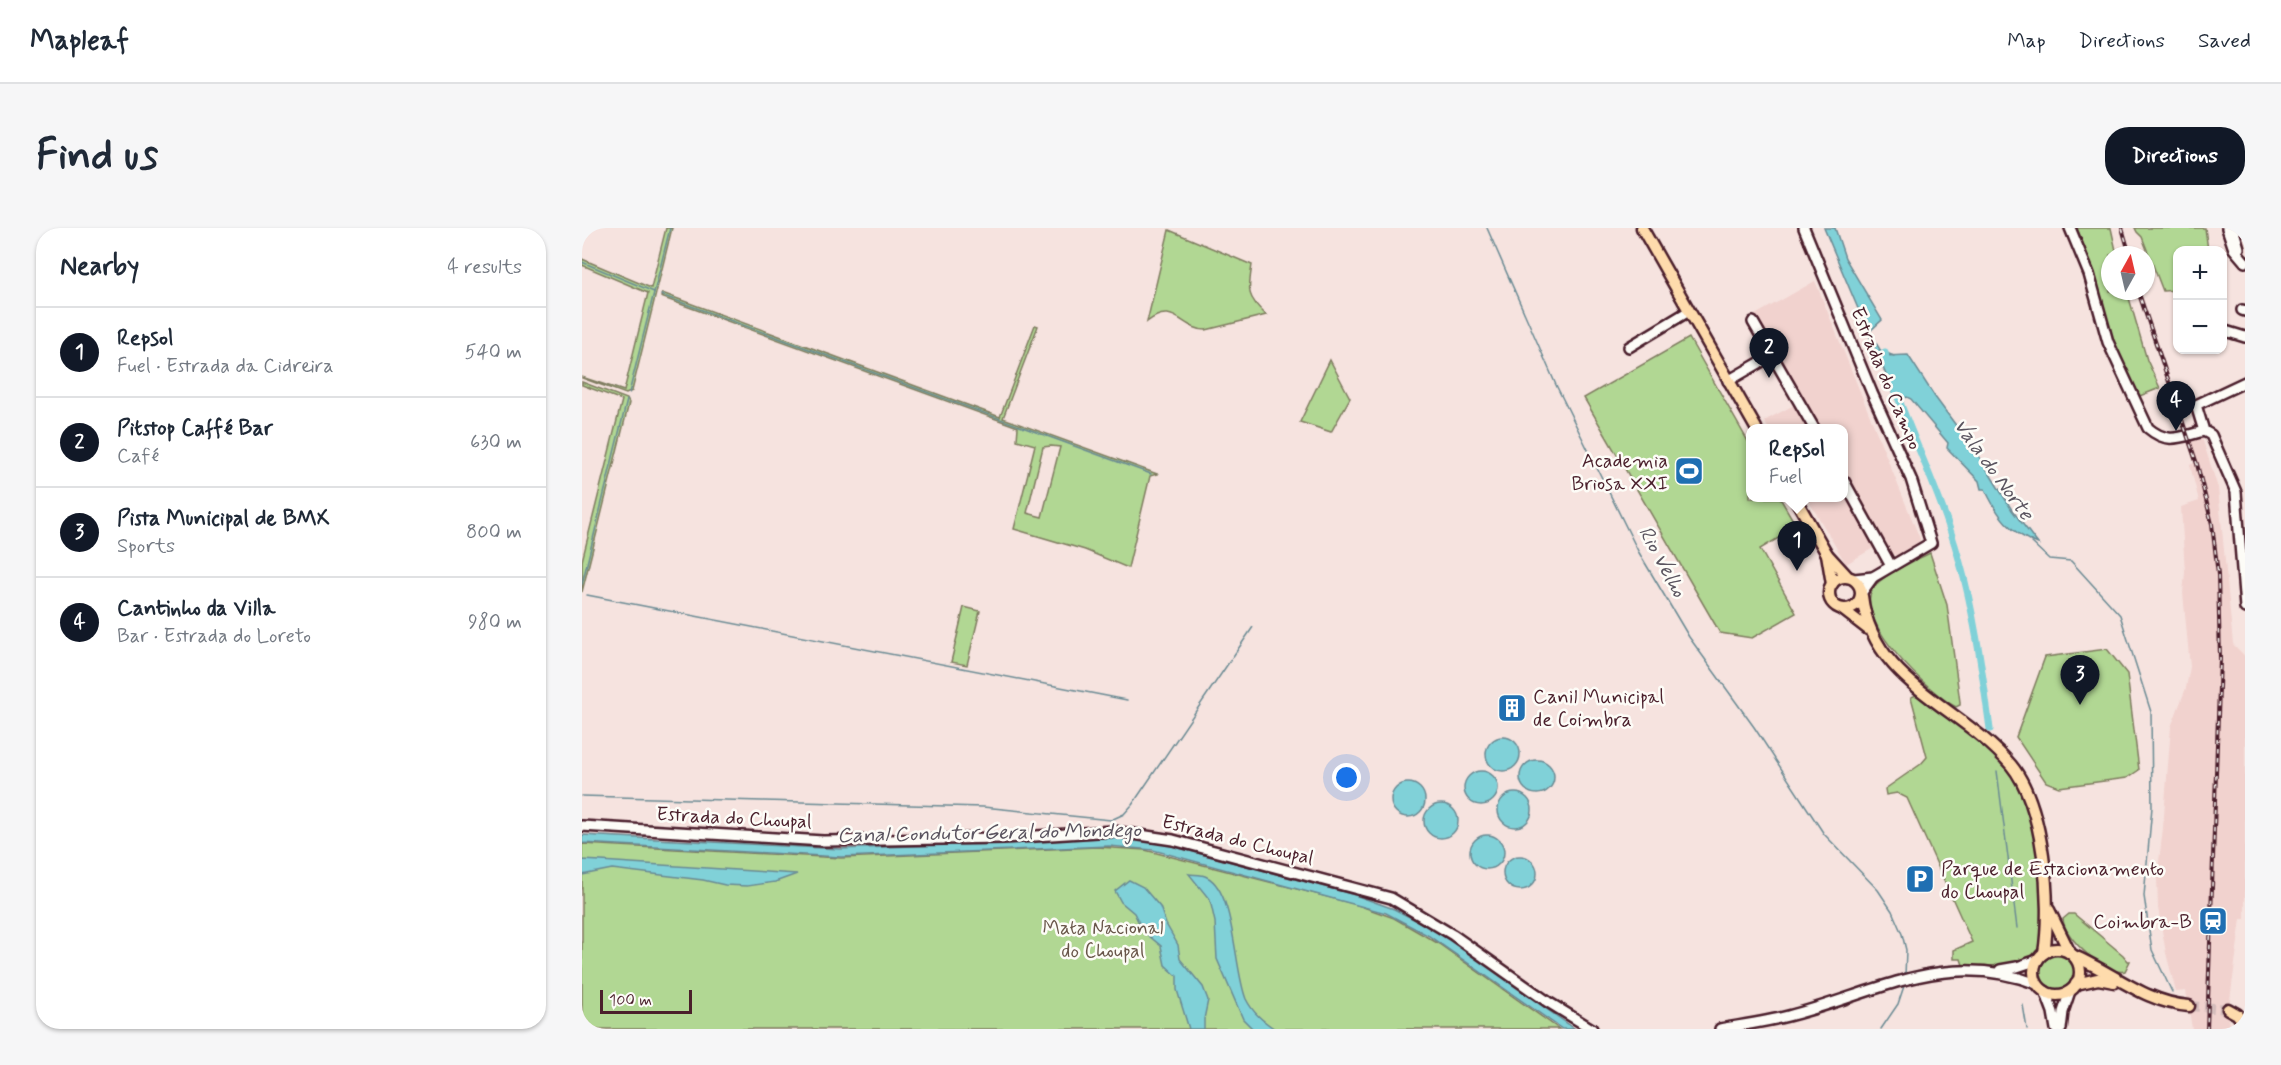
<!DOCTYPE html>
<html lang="en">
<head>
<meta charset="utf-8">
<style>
	body { margin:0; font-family:Mynerve,sans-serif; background:#f6f6f7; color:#1f2937 }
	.controls { position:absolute; right:18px; top:18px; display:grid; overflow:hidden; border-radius:12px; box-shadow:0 2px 4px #0004 }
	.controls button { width:54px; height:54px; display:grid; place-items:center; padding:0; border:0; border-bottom:2px solid #e0e1e3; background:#fff; color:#1f2937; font:30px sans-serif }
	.compass { position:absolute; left:1519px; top:18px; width:54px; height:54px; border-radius:50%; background:#fff; box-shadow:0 2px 4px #0004; rotate:8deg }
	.scale { position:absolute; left:18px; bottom:15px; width:92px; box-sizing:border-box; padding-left:6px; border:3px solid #4a1f2b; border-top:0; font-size:16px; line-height:21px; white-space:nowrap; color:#4a1f2b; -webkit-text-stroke:4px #fdfcf7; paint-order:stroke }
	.you { position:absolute; left:765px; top:550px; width:21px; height:21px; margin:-15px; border:4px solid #fff; border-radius:50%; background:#1a73e8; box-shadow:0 0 0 9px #1a73e833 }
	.badge { display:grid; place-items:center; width:39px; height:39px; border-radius:50%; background:#111827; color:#fff; font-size:20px; font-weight:700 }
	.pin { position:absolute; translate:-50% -50px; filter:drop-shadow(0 2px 3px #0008) }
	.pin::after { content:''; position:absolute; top:32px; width:21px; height:18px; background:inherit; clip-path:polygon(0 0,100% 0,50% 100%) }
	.popup { position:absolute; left:1164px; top:196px; width:102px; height:78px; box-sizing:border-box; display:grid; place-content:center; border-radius:12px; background:#fff; filter:drop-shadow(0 2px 4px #0005); font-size:20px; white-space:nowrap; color:#747a83 }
	.popup b { font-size:22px; color:#1f2937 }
	.popup::after { content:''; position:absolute; left:50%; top:100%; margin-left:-12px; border:12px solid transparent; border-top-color:#fff }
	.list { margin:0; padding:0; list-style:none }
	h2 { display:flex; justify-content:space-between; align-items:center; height:78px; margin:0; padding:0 24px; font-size:26px }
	h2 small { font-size:20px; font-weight:400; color:#747a83 }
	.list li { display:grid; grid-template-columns:39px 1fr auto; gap:18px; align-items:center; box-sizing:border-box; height:90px; padding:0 24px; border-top:2px solid #e0e1e3 }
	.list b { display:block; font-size:22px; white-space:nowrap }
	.list p { margin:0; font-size:20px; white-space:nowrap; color:#747a83 }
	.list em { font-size:20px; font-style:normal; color:#747a83 }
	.map { position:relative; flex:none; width:1663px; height:801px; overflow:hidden; border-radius:24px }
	header { display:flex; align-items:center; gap:36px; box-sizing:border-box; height:84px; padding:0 30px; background:#fff; border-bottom:2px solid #e0e1e3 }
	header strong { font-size:28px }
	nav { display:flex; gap:33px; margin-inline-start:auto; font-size:21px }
	.intro { display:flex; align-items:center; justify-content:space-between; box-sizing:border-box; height:144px; padding:0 36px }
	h1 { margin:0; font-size:42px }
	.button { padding:15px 27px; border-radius:24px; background:#111827; color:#fff; font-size:21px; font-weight:700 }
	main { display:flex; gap:36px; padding:0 36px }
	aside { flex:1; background:#fff; border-radius:24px; box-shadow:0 2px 4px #0004 }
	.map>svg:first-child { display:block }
	.built { fill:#f1d2ce }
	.green { fill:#b1d793; stroke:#7e7b5f; stroke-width:1.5; fill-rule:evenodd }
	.water { fill:#80d1d8; stroke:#6a8a93; stroke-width:1.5 }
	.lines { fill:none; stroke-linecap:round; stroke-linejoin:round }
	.stream { stroke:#6a8a93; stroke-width:1.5 }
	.canal { stroke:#80d1d8; stroke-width:7 }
	.major-tunnel { stroke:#d4bcbb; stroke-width:10; stroke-dasharray:10 5; stroke-linecap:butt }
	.minor-casing { stroke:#4a1f2b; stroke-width:14 }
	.major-casing { stroke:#4a1f2b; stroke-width:15 }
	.minor { stroke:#fdfcf7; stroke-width:9 }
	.major { stroke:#fedbac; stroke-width:10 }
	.rail-casing { stroke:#4a1f2b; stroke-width:4 }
	.rail { stroke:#fdfcf7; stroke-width:1.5; stroke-dasharray:4.5; stroke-linecap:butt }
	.labels { text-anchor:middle; stroke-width:5; stroke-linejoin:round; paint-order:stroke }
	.street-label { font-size:20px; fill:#4a1f2b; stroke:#fdfcf7 }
	.poi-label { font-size:20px; fill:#4a1f2b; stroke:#fdfcf7; text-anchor:end }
	.park-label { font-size:20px; fill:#69564a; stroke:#fdfcf7 }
	.water-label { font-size:21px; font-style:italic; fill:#5a545f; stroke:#fdfcf7 }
</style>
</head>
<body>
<header>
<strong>Mapleaf</strong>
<nav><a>Map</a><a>Directions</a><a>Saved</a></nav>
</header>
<div class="intro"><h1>Find us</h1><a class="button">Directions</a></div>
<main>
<aside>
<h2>Nearby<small>4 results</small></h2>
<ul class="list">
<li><span class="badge">1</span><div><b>Repsol</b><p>Fuel · Estrada da Cidreira</p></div><em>540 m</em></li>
<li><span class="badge">2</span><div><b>Pitstop Caffé Bar</b><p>Café</p></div><em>630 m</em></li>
<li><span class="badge">3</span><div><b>Pista Municipal de BMX</b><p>Sports</p></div><em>800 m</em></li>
<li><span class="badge">4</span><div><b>Cantinho da Villa</b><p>Bar · Estrada do Loreto</p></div><em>980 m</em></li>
</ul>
</aside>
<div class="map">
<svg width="1663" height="801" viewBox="0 0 1663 801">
	<rect width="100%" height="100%" fill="#f6e3df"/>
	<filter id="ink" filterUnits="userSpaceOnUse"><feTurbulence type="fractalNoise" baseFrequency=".0167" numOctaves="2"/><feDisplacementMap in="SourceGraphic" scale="12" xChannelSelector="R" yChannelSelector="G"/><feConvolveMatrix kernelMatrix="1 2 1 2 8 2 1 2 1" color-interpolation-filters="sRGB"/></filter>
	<g filter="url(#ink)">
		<g class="built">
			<path d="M1233,53L1338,311L1336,317L1316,328L1310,326L1262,241V200H1238L1173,87Z"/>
			<path d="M1214,176L1228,200H1186L1182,193Z"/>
			<path d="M1620,210L1636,260L1651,416L1663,428V691H1659L1646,787L1648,801H1610L1604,763L1594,764L1584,725L1576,680L1575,650L1581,600L1589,499L1604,460L1608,439L1601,365L1603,344L1599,279L1617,273L1608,237L1612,235L1605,212Z"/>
			<path d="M1262,262L1293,319L1264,336L1225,270H1262Z"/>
		</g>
		<g class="green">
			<path d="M84,0H90L50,163L44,166L0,150V149L42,163L66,65L0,37V31L69,60Z"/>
			<path d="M1495,0H1529L1535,27H1528V63H1545L1565,132L1578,160L1555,169L1536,126L1522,86L1512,44Z"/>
			<path d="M1553,0H1623L1626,22H1596L1595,62L1581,63L1560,9L1555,4Z"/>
			<path d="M587,2L670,37C666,63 664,68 684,87L624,102C600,102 592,72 565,94Z"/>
			<path d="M80,65L418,189L453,97L456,98L421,190L575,246L568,248L546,340L503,322L432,301L453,217L435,212L436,199L79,69ZM469,218L478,219L460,289L445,285L461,219Z"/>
			<path d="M1107,110L1168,217V270H1198L1215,299L1178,321L1214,385L1170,410L1138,405L1002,170Z"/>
			<path d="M748,132L768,170L749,204L718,194Z"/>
			<path d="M0,154L45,171L47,175L0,364V333L40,172L0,157Z"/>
			<path d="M1348,325L1365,377L1378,474V477L1374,479C1348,465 1273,395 1290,362C1298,347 1332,333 1348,325Z"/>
			<path d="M382,379L398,383L385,437L369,434Z"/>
			<path d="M1525,421L1545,446L1557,542L1545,550L1477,559L1464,554L1434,509L1463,429Z"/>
			<path d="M1335,467C1362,488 1396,507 1419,533C1462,579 1460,659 1459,718C1444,742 1411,737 1386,738L1381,737L1379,731H1372V722L1390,714L1325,570L1315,565L1304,567L1303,561L1339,536L1345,529L1329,469Z"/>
			<path d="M0,616L259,630L515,619L563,622L773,676L812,690L857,716L977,801H0Z"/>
			<path d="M1487,686H1492L1541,727L1546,733H1548L1543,743C1525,748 1482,711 1481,691Z"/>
			<circle cx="1476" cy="743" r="19"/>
		</g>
		<g class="water">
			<path d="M1242,0H1253L1263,30L1300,92L1287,104L1302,128L1326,127L1353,169L1398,230L1430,282L1456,316C1429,306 1415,287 1403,261H1399L1397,253L1365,220L1366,215L1329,171L1325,169L1315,173Z"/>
			<circle cx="921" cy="526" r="17"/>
			<circle cx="955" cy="549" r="17"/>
			<circle cx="899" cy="560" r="17"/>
			<circle cx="826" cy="572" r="17"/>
			<circle cx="933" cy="582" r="17"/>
			<circle cx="859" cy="593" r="17"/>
			<circle cx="905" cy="624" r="17"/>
			<path d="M0,607L258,621L519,610L552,611L578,615L773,667L812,681L851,701L993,801H980L847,708L804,685L571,622L527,618L259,629L0,615Z"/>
			<circle cx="938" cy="645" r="17"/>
			<path d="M0,632L19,633L215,646L193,654L165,658L143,657L121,652L30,641L0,647Z"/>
			<path d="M607,646C612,647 620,646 625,649C653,663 652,742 664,771C671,785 681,793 693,801H671L661,791L635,731L633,694L628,672Z"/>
			<path d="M547,652L561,659L578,679L584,696L596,717L598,731L621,759L626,772L622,791V801H607L595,762V748L583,737L579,718L561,703L552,685L539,674L533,663Z"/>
		</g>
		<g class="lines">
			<g class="stream">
				<path d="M905,0L974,157L1056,323L1107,409L1172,499L1242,606L1296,662L1310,683L1320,706L1324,722L1323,748"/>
				<path d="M0,34L72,64"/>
				<path d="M79,67L569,246"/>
				<path d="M1297,122L1312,128"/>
				<path d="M47,165L88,0"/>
				<path d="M1448,313L1467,331L1489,333L1538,387L1569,484L1570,579L1562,668L1570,722L1590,764"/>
				<path d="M0,356L45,172"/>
				<path d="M5,367L545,472"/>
				<path d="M1415,543L1435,700"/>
				<path d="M0,568L401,579L529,592L542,586L550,577L671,399"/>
				<path d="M1441,777L1445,801"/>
				<path d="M1299,801L1316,776L1323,755"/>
			</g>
			<g class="canal">
				<path d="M1303,124L1305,137"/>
				<path d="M1314,164C1335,220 1361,273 1377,331C1393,387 1400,443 1408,501"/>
			</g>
			<path class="major-tunnel" d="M1607,778L1646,781"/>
			<g class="minor-casing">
				<g id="minor">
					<path d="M1222,0L1290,165L1329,251L1349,315L1291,349L1272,351"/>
					<path d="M1488,0L1507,46L1526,114L1566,200C1586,217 1598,209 1622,203"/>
					<path d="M1645,0L1652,21L1663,34"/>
					<path d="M1651,0L1657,20"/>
					<path d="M1660,82L1663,83"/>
					<path d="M1171,94L1232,200"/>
					<path d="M1640,102L1663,109"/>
					<path d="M1047,119L1107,83"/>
					<path d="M1146,153L1191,127"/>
					<path d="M1663,154L1614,177L1622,203L1629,207L1654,264L1663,380"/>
					<path d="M1262,253L1309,338"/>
					<path d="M1280,364L1291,349"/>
					<path d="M0,598L241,613L422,610L531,603L591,612L809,670L871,707L966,774L1010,801"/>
					<path d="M1418,742L1435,739L1456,732"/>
					<path d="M1463,763L1471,784L1474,801"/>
					<path d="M1138,801C1160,797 1183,794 1206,788C1294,766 1362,720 1455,756"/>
					<path d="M1479,801L1481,784L1488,763"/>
				</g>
			</g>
			<g class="major-casing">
				<g id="major">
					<path d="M1060,0L1174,200"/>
					<path d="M1213,270L1245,326L1266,349"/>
					<path d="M1245,326L1250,356"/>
					<circle cx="1263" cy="365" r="16"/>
					<path d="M1280,368C1290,455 1379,478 1429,537C1462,577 1470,675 1462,725"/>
					<path d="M1260,381L1286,401"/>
					<path d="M1467,682L1488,725"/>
					<circle cx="1475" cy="744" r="23"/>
					<path d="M1492,728C1530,744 1564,775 1607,778"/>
					<path d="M1494,756L1516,751L1532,754"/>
					<path d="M1646,781L1655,786L1663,796"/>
				</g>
			</g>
			<use href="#minor" class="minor"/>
			<use href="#major" class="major"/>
			<g class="rail-casing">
				<g id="rail">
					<path d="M1540,0L1548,27"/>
					<path d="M1556,63L1615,236L1630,296L1636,347L1638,431L1625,801"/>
				</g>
			</g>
			<use href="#rail" class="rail"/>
		</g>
	</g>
	<defs>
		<g id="stadium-square" transform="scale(1.5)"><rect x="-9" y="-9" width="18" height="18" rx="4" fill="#1f6fb2" stroke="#fdfcf7"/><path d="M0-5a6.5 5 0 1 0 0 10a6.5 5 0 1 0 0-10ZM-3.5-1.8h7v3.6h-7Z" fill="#fff"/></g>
		<g id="building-square" transform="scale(1.5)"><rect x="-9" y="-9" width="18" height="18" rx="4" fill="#1f6fb2" stroke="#fdfcf7"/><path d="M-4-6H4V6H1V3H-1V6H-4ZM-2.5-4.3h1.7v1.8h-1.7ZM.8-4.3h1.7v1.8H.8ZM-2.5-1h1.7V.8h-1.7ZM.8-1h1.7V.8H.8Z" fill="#fff"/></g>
		<g id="parking-square" transform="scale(1.5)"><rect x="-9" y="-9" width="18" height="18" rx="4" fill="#1f6fb2" stroke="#fdfcf7"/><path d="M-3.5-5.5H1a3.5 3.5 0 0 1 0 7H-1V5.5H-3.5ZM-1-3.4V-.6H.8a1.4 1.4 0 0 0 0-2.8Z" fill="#fff"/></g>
		<g id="station-square" transform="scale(1.5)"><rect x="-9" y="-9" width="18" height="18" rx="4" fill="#1f6fb2" stroke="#fdfcf7"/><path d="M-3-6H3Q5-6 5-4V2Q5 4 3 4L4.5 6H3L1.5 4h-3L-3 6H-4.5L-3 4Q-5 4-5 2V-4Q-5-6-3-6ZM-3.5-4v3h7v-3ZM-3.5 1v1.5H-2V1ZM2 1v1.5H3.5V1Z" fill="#fff"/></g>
	</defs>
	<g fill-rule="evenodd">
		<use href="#stadium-square" x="1107" y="243"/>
		<use href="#building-square" x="930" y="480"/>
		<use href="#parking-square" x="1338" y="651"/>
		<use href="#station-square" x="1631" y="693"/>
	</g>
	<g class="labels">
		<g class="street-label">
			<text transform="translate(1305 150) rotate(67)" y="7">Estrada do Campo</text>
			<text transform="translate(152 589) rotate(3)" y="7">Estrada do Choupal</text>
			<text transform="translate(656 611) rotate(14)" y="7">Estrada do Choupal</text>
		</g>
		<g class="poi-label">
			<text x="1086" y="239">Academia<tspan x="1086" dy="23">Briosa XXI</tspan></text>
			<text x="951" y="475" text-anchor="start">Canil Municipal<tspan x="951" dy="23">de Coimbra</tspan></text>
			<text x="1359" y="647" text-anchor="start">Parque de Estacionamento<tspan x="1359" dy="23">do Choupal</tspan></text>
			<text x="1610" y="700">Coimbra-B</text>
		</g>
		<g class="park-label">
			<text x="521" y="706">Mata Nacional<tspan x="521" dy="23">do Choupal</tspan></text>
		</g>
		<g class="water-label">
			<text transform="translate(1412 241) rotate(54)" y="7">Vala do Norte</text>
			<text transform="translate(1081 333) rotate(61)" y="7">Rio Velho</text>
			<text transform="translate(407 604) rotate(-1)" y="7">Canal Condutor Geral do Mondego</text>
		</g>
	</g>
</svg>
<div class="controls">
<button>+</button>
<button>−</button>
</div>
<svg class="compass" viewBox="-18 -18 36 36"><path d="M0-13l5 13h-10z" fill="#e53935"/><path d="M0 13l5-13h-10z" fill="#747a83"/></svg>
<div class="scale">100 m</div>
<div class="you"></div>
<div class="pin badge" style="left:1215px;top:343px">1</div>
<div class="popup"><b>Repsol</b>Fuel</div>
<div class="pin badge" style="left:1187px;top:150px">2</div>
<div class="pin badge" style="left:1498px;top:477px">3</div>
<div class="pin badge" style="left:1594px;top:203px">4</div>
</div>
</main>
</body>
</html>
